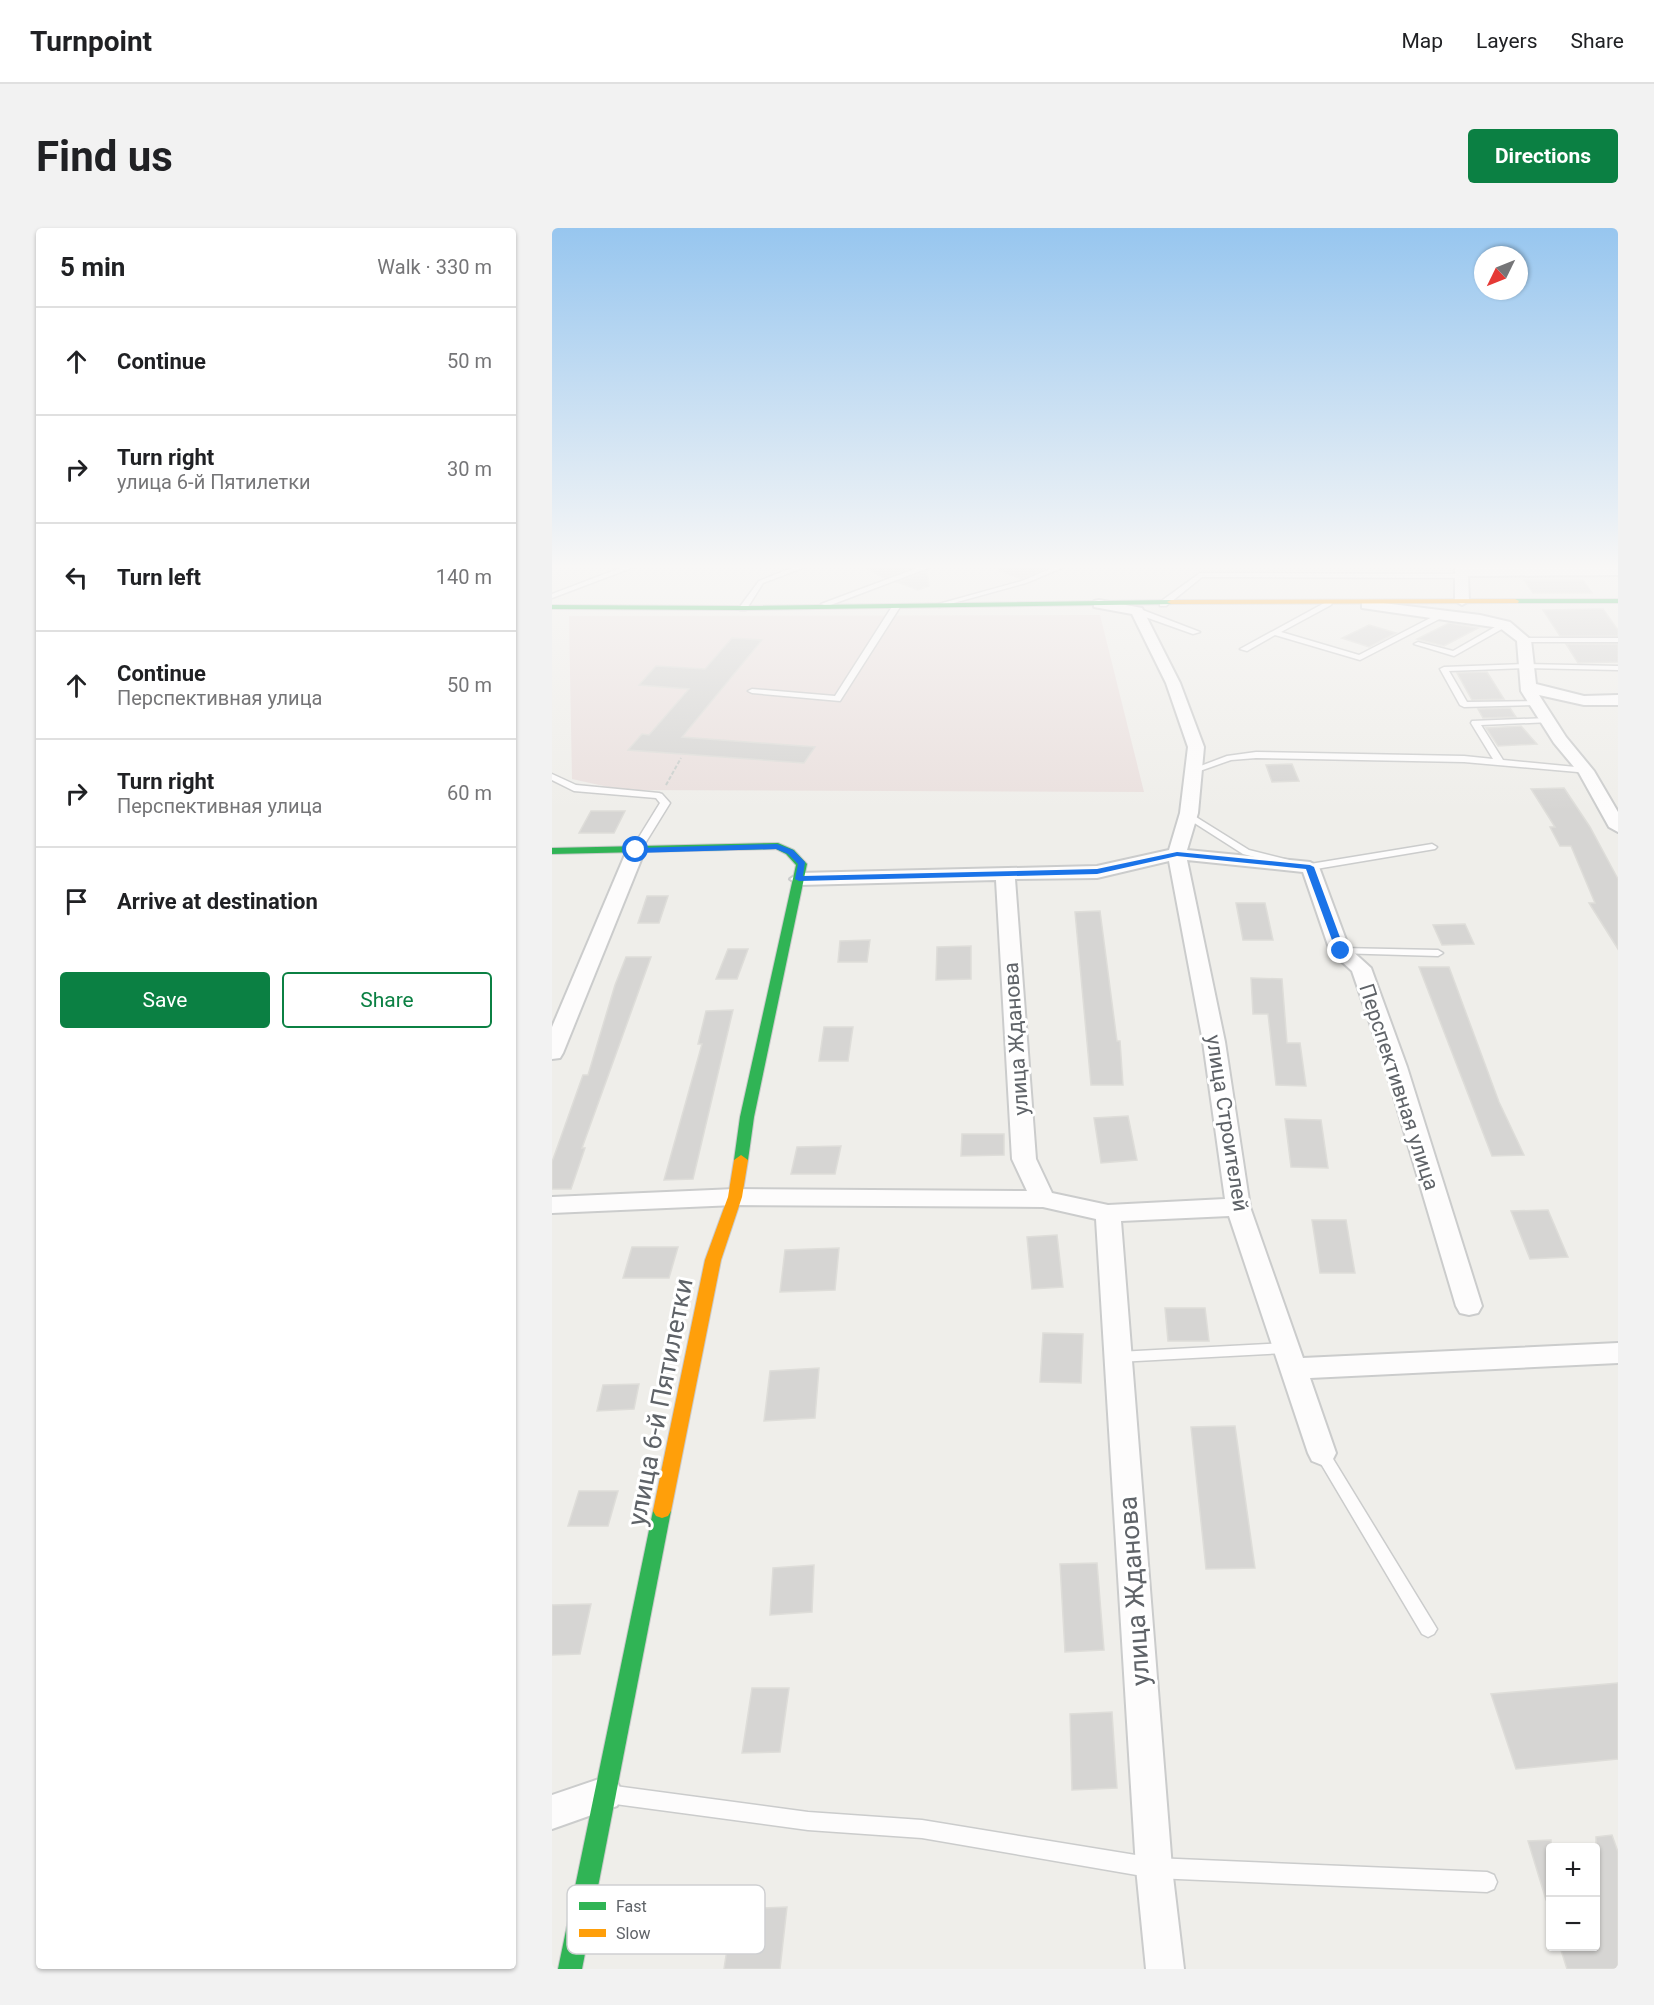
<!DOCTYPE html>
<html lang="en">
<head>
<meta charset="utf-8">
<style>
	body { margin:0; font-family:Roboto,sans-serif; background:#f2f2f2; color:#202124 }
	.controls { position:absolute; right:18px; bottom:18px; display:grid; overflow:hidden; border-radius:6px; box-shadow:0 2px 4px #0004 }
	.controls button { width:54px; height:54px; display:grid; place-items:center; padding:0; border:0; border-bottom:2px solid #e0e0e0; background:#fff; color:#202124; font:30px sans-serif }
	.compass { position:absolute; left:922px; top:18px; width:54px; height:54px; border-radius:50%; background:#fff; box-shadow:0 2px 4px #0004; rotate:227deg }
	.stop { position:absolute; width:18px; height:18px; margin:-14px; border:4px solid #1a73e8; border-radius:50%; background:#fff }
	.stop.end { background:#1a73e8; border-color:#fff; box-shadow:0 2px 6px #0008 }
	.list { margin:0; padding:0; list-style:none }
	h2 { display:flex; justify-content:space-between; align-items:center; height:78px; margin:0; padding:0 24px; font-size:26px }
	h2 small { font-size:20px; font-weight:400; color:#757577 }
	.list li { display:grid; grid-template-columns:39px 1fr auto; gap:18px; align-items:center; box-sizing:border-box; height:108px; padding:0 24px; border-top:2px solid #e0e0e0 }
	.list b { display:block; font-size:22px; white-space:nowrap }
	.list p { margin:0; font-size:20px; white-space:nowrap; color:#757577 }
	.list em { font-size:20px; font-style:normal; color:#757577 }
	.actions { display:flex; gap:12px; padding:18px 24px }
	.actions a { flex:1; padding:14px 0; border:2px solid #0b8043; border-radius:6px; text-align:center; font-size:21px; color:#0b8043 }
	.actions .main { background:#0b8043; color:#fff }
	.icon { flex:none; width:33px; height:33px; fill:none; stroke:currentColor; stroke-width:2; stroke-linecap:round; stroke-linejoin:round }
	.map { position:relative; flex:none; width:1066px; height:1741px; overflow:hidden; border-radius:6px }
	header { display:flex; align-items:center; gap:36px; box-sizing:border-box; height:84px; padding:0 30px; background:#fff; border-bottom:2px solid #e0e0e0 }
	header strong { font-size:28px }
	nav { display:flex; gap:33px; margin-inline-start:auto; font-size:21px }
	.intro { display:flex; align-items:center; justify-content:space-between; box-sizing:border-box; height:144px; padding:0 36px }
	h1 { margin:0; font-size:42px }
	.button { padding:15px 27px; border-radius:6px; background:#0b8043; color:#fff; font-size:21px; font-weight:700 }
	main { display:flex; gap:36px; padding:0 36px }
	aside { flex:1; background:#fff; border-radius:6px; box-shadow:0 2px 4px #0004 }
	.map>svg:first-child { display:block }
	.medical { fill:#eae0de }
	.building { fill:#d6d5d3; stroke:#deddd9; stroke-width:1.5 }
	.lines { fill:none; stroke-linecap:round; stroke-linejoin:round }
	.lane-casing { stroke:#cbcccc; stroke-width:3 }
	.street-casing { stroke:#cbcccc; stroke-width:4 }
	.fast-casing { stroke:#cacacb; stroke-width:2 }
	.slow-casing { stroke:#cacacb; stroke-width:2 }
	.path { stroke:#cacfcc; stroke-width:2; stroke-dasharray:4 2; stroke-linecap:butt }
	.lane { fill:#fdfcfc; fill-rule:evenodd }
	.street { fill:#fdfcfc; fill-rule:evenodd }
	.fast { fill:#30b455; fill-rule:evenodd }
	.slow { fill:#ff9f0a; fill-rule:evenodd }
	.route { fill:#1a73e8 }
	.labels { text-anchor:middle; stroke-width:6; stroke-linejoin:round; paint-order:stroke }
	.street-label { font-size:21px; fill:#5f6368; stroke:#fff }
	.near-street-label { font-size:26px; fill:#5f6368; stroke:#fff }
	.key { fill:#fff; stroke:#cfd0d2; stroke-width:1.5 }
	.key-label { font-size:16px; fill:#5f6368 }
</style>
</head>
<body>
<header>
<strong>Turnpoint</strong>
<nav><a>Map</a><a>Layers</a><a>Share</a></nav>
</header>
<div class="intro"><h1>Find us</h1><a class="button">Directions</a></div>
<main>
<aside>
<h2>5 min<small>Walk · 330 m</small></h2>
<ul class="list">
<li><svg class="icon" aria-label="ahead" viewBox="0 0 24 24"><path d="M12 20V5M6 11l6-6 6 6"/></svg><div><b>Continue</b></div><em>50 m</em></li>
<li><svg class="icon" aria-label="right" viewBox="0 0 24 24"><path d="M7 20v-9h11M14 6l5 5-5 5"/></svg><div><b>Turn right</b><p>улица 6-й Пятилетки</p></div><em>30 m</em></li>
<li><svg class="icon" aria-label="left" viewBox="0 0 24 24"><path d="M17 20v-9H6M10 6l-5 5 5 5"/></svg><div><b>Turn left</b></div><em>140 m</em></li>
<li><svg class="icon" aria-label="ahead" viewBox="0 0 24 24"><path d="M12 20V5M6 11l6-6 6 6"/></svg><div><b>Continue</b><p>Перспективная улица</p></div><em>50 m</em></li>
<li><svg class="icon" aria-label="right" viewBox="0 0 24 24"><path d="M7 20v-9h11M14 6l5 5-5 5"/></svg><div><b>Turn right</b><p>Перспективная улица</p></div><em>60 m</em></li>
<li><svg class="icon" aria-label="arrive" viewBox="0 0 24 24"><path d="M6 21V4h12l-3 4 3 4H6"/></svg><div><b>Arrive at destination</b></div></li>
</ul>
<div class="actions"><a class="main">Save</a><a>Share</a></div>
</aside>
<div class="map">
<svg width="1066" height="1741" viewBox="0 0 1066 1741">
	<rect width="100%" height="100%" fill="#efeeea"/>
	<path class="medical" d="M548,387L592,564L70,562L20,551L17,388Z"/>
	<g class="building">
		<path d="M311,339H360L333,350Z"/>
		<path d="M445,339H495L470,351L445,342Z"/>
		<path d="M375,343L377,358L366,362L345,354Z"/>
		<path d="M972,352H1031L1040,365H981Z"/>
		<path d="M1051,381L1066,402V408H1008L991,382Z"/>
		<path d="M897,395L926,400L892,418L865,411Z"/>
		<path d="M817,397L844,405L817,419L790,410Z"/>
		<path d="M180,410L210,412L130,509L263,519L252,535L76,522L90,506L97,507L137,461L87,457L104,438L153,441Z"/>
		<path d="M1014,416H1066V434L1026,435Z"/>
		<path d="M935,444L952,471L920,472L905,445Z"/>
		<path d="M958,480L964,489L931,490L926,481Z"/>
		<path d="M969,498L985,516L946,518L934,500Z"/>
		<path d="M740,536L747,553L720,554L714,537Z"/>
		<path d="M1012,560L1038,599L1066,651V721L1037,675H1043L1019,618H1008L998,599H1003L979,561Z"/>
		<path d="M39,583H73L62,605H27Z"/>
		<path d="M95,668H116L107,695H86Z"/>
		<path d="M684,675H713L721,712H691Z"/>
		<path d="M548,683L565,813H568L571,857H539L523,684Z"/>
		<path d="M913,696L922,716L890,717L881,697Z"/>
		<path d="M318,712L315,734H286L288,713Z"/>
		<path d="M419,718V751L384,752L385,719Z"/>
		<path d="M176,721H196L185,751H164Z"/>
		<path d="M74,729H99L30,920H33L19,961H0V934L31,847H36L63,757Z"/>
		<path d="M867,739H897L947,874L972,927L940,928Z"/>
		<path d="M699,750L730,751L735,815H748L754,858L724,857L716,786H701Z"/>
		<path d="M181,782L141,951L112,952L150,816H146L154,783Z"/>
		<path d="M272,799H301L296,833H267Z"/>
		<path d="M576,888L585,932L549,935L542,890Z"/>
		<path d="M733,891L769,892L776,940L739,939Z"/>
		<path d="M410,906H452V927L409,928Z"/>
		<path d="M289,918L283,946H239L245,919Z"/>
		<path d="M996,982L1016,1029L978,1031L959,983Z"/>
		<path d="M760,992H794L803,1045H768Z"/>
		<path d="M505,1007L511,1059L480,1061L475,1009Z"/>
		<path d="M80,1019H126L117,1050H71Z"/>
		<path d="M287,1020L283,1062L228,1064L233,1022Z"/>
		<path d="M613,1080H653L657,1113H616Z"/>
		<path d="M491,1105L531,1106L529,1155L488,1154Z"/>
		<path d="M267,1140L263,1190L212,1193L218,1143Z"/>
		<path d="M87,1156L82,1181L45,1183L51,1157Z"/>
		<path d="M683,1198L703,1340L654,1341L639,1199Z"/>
		<path d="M27,1263H66L56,1298H16Z"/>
		<path d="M545,1335L552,1422L513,1424L508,1336Z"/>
		<path d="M262,1337L260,1384L218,1387L221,1340Z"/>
		<path d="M39,1376L28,1426L0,1427V1377Z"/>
		<path d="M1066,1455V1531L964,1541L939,1466Z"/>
		<path d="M200,1460H237L228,1524L190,1525Z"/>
		<path d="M560,1484L565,1560L520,1562L518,1486Z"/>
		<path d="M1060,1607L1066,1624V1741H1015L1008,1719H1044V1609Z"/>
		<path d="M999,1612V1671L994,1672L976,1613Z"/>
		<path d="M235,1679L228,1741H172L181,1681Z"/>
	</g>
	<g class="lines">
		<g class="lane-casing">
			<g id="lane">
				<path d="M71,339H82L0,370V366Z"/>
				<path d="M242,339H253L211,355L194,382H188L187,380L207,353Z"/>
				<path d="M368,339H379L276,378L269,376Z"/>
				<path d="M502,339H512L474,355L387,379L383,377L470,353Z"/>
				<path d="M648,345L911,346L914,348L911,350L650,349L614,378H608V374Z"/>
				<path d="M776,373L780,375L779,377L729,404L807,427L890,384L897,386L808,432L723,407L695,423L688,421Z"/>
				<path d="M341,377L348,379L288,473L200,465L196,463L200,461L283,468Z"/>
				<path d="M582,381H588L648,404L641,406L582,385Z"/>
				<path d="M950,395L957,397L902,428L862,416L866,414L901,423Z"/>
				<path d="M969,410H1066V414H972L968,412Z"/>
				<path d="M973,436L1066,438V442L973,440L897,443L915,474L985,473L989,475L985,477L912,479L908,477L888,441L892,439Z"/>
				<path d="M996,490L1000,492L999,494L929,497L951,532L1034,540L1038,543L1037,545L912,534L704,530L679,532L642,545L638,542L675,528L704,524L912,528L941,531L919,495L920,493Z"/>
				<path d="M0,546L24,557L107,565L110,566L118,575L89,622L84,625L79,622L108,575L104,570L22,563L0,552Z"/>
				<path d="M636,584L697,622L737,632L739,634L734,637L691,626L633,589L631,587Z"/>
				<path d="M880,616L885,619L883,621L758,642L748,640L746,638L751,635L758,636Z"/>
				<path d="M788,720L886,722L891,725L886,728L784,725L783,723Z"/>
				<path d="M734,1115L739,1116L741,1120L739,1124L734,1125L566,1134L561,1133L559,1129L561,1125L566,1124Z"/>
				<path d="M770,1219L775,1221L882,1396L885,1401L882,1406L876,1409L870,1406L765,1229L762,1225L765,1221Z"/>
				<path d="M63,1558L256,1584L370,1592L602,1630L935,1644L942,1647L945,1654L942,1661L935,1664L602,1650L370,1610L256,1602L63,1576L56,1573L54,1567L56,1561Z"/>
			</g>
		</g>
		<g class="street-casing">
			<g id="street">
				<path d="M903,339H1066V347L916,348L917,373L910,377L903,373Z"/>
				<path d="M547,372L590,380L628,455L652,519L646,585L635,622L758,634L767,639L797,720L819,740L855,839L930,1078L926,1085L917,1087L908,1085L904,1078L833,839L800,743L778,723L751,644L635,632L673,814L698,979L751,1130L1066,1115V1135L758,1150L784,1225L780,1233L770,1237L760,1233L756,1225L677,988L569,993L620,1640L632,1741H594L584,1640L544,991L491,979L183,977L0,985V969L183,961L475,963L460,931L444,652L247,657L238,651L247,645L545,638L617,622L628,585L636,519L614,455L580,386L542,379V373ZM617,633L651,814L673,971L556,977L500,965L484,931L463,651L545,650Z"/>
				<path d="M815,373L928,387L958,394L979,412L984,456L1032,468L1066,467V477H1032L987,467L1014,509L1042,543L1066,584V604L1057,599L1027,545L1002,515L969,463L965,413L948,400L810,380V374Z"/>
				<path d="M84,617L93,622L11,825L8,830L0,831V799L75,622Z"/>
				<path d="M53,1549L65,1554L71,1566L65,1578L0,1601V1567Z"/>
			</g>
		</g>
		<g class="fast-casing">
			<g id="fast">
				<path d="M960,371H1066V375H963L959,373Z"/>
				<path d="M619,372L623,374L622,376L191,382L0,381V377L191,378Z"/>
				<path d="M226,615L242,622L255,636L202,889L196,932L189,937L182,932L188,889L244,637L234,626L224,621L0,626V620Z"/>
				<path d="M110,1276L116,1278L119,1283L30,1741H6L101,1283L104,1278Z"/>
			</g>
		</g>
		<g class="slow-casing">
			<g id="slow">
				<path d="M963,371L967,373L966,375L619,376L615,374L619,372Z"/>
				<path d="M189,927L196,932L190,969L169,1032L119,1283L116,1288L110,1290L104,1288L101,1283L153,1032L176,969L182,932Z"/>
			</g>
		</g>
		<path class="path" d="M114,557L129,530"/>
		<use href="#lane" class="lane"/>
		<use href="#street" class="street"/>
		<use href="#fast" class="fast"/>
		<use href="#slow" class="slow"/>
	</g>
	<linearGradient id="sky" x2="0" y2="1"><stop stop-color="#97c6ef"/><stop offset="0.58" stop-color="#f8f7f6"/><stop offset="1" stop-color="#f8f7f6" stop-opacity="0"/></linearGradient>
	<rect width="1066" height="583" fill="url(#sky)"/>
	<path class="route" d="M225,616L241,622L253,634L251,648L545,641L625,624L758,637L762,639L793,723L789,726L784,723L754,641L625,628L545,646L247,653L243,651L246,636L236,626L224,621L84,625L81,622L84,620Z"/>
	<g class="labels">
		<g class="street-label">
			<text transform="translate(464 811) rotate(-94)" y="7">улица Жданова</text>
			<text transform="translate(847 859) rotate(72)" y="7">Перспективная улица</text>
			<text transform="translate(675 895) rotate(81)" y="7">улица Строителей</text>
		</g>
		<g class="near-street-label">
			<text transform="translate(108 1174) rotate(-79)" y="9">улица 6-й Пятилетки</text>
			<text transform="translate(582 1363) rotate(-94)" y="9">улица Жданова</text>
		</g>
	</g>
	<rect x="15" y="1657" width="198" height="69" rx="9" class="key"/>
	<rect x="27" y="1674" width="27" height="8" fill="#30b455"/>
	<rect x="27" y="1701" width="27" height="8" fill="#ff9f0a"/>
	<g class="key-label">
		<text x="64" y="1684">Fast</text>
		<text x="64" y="1711">Slow</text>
	</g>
</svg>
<div class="controls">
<button>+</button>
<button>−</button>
</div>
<svg class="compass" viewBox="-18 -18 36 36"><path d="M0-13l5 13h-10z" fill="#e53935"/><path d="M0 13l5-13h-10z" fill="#757577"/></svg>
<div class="stop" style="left:84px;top:622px"></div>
<div class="stop end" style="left:789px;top:723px"></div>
</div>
</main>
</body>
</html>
